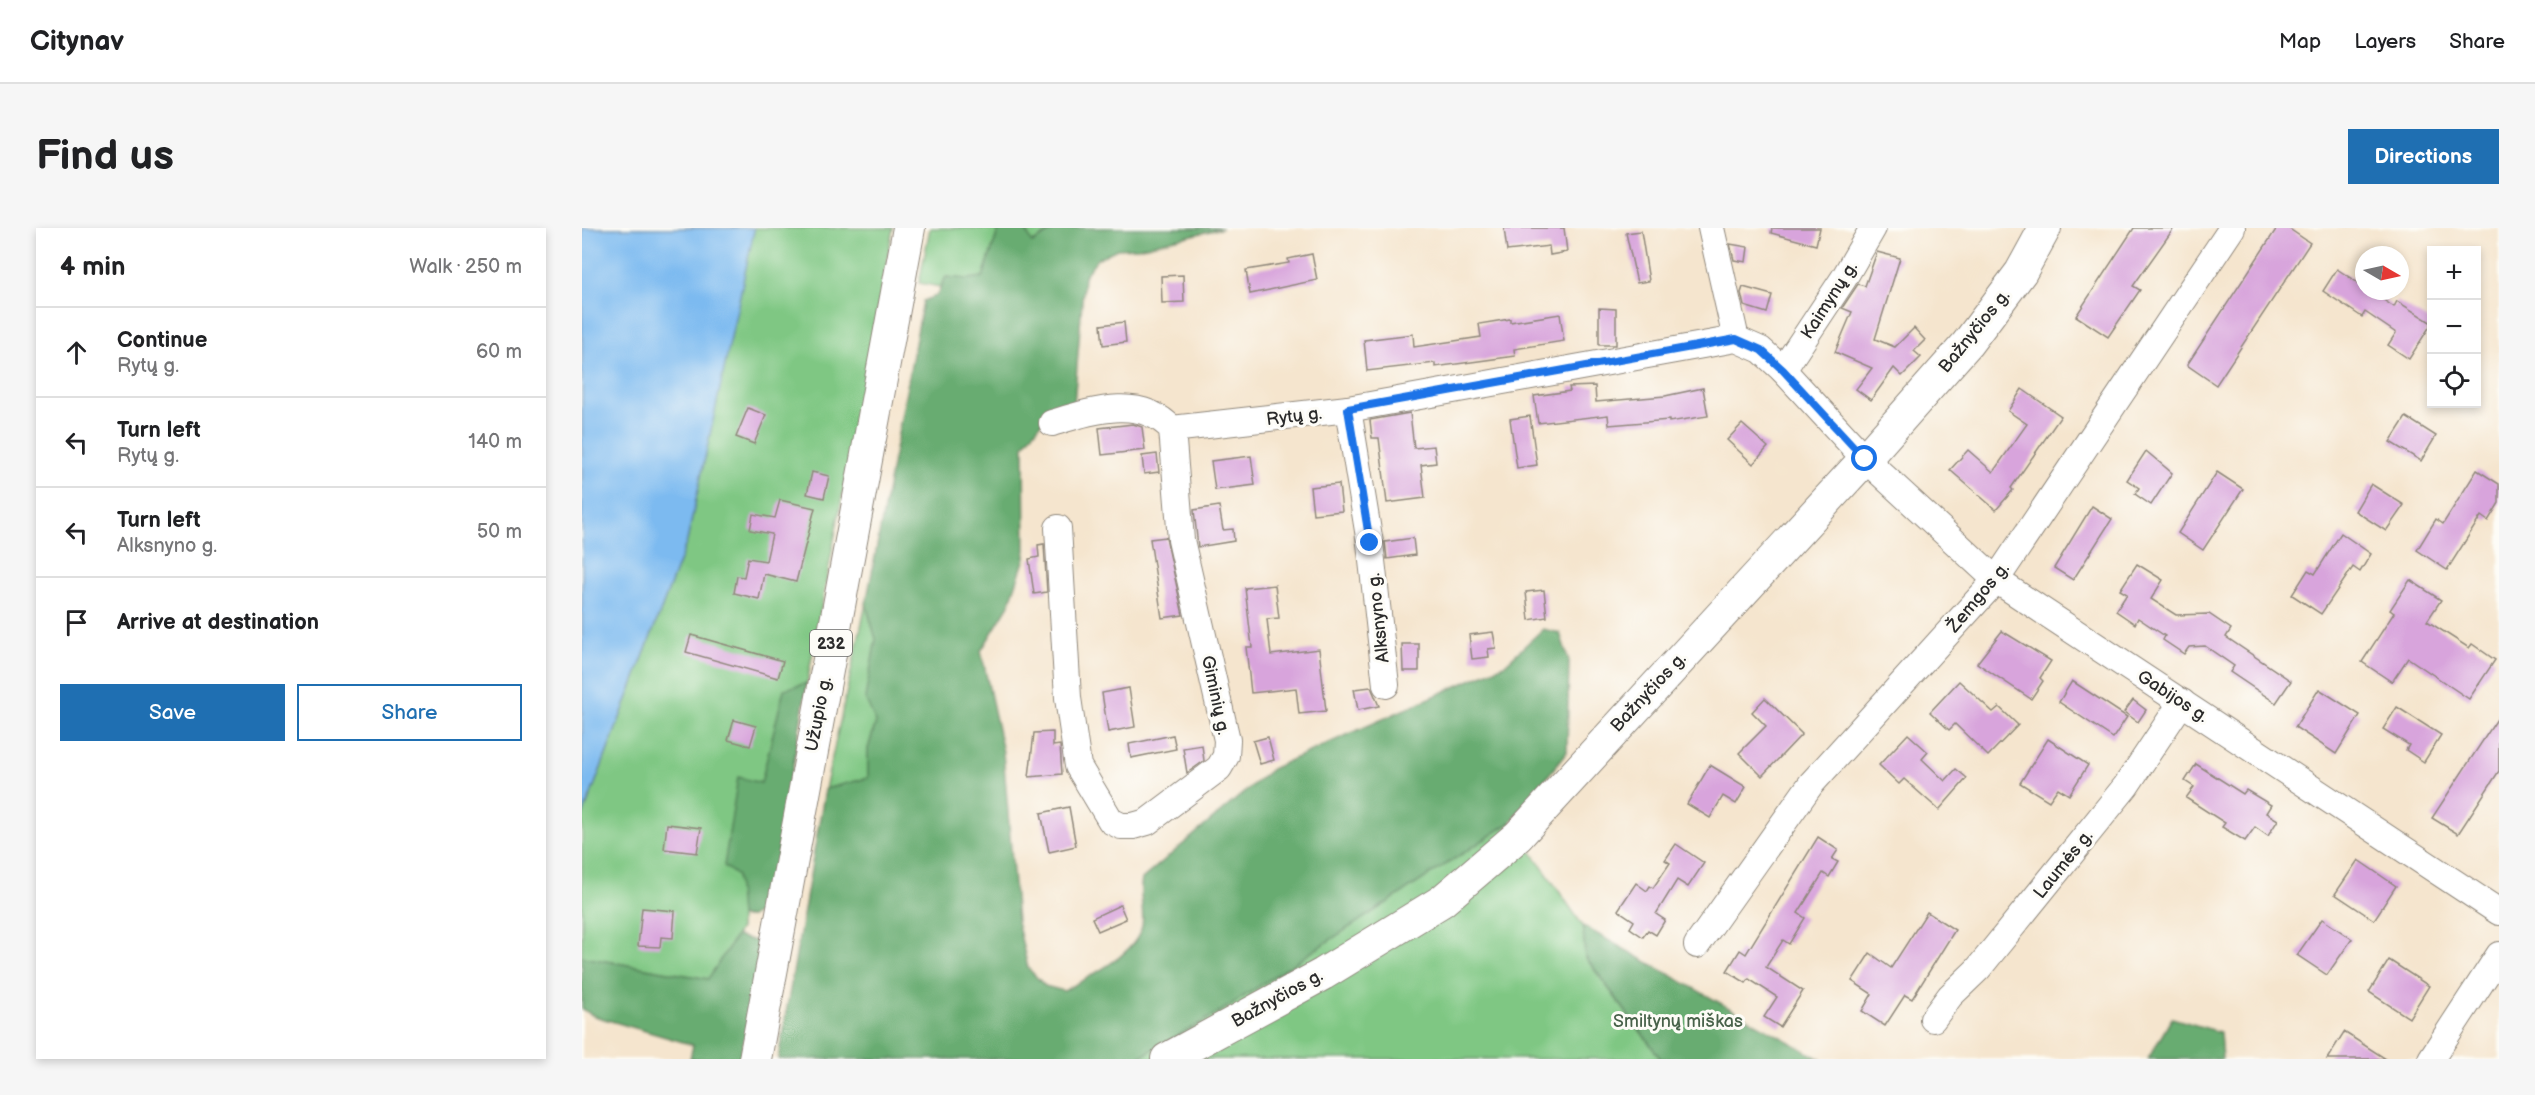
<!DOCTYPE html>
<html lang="en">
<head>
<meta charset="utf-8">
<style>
	body { margin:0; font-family:"Balsamiq Sans",sans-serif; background:#f6f6f6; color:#202124 }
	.controls { position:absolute; right:18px; top:18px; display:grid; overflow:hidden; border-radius:0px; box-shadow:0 3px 9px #0003 }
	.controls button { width:54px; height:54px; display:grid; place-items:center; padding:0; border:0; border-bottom:2px solid #e0e0e0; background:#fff; color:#202124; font:30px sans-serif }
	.compass { position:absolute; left:1773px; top:18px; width:54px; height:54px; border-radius:50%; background:#fff; box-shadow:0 3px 9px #0003; rotate:99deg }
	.stop { position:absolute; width:18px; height:18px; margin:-14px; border:4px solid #1a73e8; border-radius:50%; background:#fff }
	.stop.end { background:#1a73e8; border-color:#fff; box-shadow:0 2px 6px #0008 }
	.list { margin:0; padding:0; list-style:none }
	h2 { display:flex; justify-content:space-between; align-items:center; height:78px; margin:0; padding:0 24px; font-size:26px }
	h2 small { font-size:20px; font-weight:400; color:#757577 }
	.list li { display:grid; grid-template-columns:39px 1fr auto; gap:18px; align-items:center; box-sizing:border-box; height:90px; padding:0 24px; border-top:2px solid #e0e0e0 }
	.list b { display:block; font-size:22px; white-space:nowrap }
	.list p { margin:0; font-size:20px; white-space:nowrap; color:#757577 }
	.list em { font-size:20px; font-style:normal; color:#757577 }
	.actions { display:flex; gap:12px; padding:18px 24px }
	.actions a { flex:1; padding:14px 0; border:2px solid #1f6fb2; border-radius:0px; text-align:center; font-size:21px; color:#1f6fb2 }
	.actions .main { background:#1f6fb2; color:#fff }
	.icon { flex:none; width:33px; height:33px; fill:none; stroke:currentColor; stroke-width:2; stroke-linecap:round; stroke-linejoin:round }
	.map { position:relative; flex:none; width:1917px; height:831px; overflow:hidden; border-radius:0px }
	header { display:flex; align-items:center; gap:36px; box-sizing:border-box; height:84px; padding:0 30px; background:#fff; border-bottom:2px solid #e0e0e0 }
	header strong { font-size:28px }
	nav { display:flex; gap:33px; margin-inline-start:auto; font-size:21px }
	.intro { display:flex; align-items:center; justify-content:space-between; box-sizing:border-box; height:144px; padding:0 36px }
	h1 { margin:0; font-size:42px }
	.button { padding:15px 27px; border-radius:0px; background:#1f6fb2; color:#fff; font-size:21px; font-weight:700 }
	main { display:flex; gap:36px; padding:0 36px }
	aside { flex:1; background:#fff; border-radius:0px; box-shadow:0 3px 9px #0003 }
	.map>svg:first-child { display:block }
	.green { fill:#7fc783; stroke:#557957; stroke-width:1.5 }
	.forest { fill:#67ac71; stroke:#496c4e; stroke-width:1.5 }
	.water { fill:#7cbaf0; stroke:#54728e; stroke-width:1.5 }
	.building { fill:#d8a4dc }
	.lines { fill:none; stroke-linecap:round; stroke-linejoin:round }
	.minor-casing { stroke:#90887c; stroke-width:28 }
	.major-casing { stroke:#90887c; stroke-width:34 }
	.minor { stroke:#fff; stroke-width:26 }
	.major { stroke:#fff; stroke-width:32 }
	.route { stroke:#1a73e8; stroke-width:8 }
	.labels { text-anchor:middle; stroke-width:6; stroke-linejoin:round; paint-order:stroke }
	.shield { fill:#fdfcf7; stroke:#6a6a68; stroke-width:1.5 }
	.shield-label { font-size:16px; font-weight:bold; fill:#2b2b2b }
	.street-label { font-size:18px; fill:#2b2b2b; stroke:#fdfcf7 }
	.park-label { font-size:18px; fill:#48624a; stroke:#fdfcf7 }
</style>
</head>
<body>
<header>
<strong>Citynav</strong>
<nav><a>Map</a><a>Layers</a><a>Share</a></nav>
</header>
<div class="intro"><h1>Find us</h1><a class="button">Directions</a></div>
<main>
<aside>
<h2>4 min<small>Walk · 250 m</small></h2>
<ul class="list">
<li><svg class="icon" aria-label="ahead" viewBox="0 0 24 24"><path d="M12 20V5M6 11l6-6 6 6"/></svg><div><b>Continue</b><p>Rytų g.</p></div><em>60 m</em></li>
<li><svg class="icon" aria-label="left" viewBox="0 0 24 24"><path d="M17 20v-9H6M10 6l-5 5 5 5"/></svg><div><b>Turn left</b><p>Rytų g.</p></div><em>140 m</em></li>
<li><svg class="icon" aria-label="left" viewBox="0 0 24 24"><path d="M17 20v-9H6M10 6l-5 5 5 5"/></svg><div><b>Turn left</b><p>Alksnyno g.</p></div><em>50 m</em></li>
<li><svg class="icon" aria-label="arrive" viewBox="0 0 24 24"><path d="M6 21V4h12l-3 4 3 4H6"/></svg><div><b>Arrive at destination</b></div></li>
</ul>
<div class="actions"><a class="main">Save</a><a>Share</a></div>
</aside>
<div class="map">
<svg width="1917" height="831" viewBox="0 0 1917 831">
	<rect width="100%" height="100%" fill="#fdfcf7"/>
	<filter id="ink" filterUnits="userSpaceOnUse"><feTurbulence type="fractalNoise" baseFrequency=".0167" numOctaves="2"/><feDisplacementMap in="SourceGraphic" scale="12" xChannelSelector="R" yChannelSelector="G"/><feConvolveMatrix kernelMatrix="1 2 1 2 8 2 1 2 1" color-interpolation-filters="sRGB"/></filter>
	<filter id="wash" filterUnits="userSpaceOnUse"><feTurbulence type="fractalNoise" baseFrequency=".008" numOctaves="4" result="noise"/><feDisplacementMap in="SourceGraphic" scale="24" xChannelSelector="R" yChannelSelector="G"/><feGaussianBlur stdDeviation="1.35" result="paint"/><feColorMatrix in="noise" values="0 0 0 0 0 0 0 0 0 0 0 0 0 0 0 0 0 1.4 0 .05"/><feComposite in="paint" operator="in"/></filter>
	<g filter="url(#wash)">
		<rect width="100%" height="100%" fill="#f5e5ce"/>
		<g class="green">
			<path d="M172,0H311L225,455L188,674L169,689H158V701L127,751L0,729V590L105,313Z"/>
			<path d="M348,0H417L401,49L386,52L364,49L358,59L337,55Z"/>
			<path d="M443,0H475L449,15Z"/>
			<path d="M284,376L294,411L284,470L294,494L286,521V550L243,561Z"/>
			<path d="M929,594L1001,698L1003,729L1079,831H554L636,785Z"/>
		</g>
		<g class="forest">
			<path d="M417,0H443L450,15L475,0H641L556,20L535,21L515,31L502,48L492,177L464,189L442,217L443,330L427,377L399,423L421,524L435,693L446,740L463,758L482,763C507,748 553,728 560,698C563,682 556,667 560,651L691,540L922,437L961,401L978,405L987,433L985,524L929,594L636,785L554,831H196L243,561L286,550V521L294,494L283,470L294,411L284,376L341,73L354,68L364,49L386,51L401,49Z"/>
			<path d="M225,455L188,674L169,689L158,688L155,648L142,638L156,549L179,555L202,461Z"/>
			<path d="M1001,698L1238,831H1079L1003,728Z"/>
			<path d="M154,708L182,715L158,831H108L111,817L12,788L0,781V729L126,751Z"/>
			<path d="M1590,790L1638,804L1640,831H1566Z"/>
		</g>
		<path class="water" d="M0,0H172V3L105,313L0,590Z"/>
		<g id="blocks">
			<g class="building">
				<path d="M922,0H982L985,24L968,27L967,18L925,23Z"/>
				<path d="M1190,0H1238L1234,17L1189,5Z"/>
				<path d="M1552,0H1592L1551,58L1558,62L1526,109L1494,88Z"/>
				<path d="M1695,0H1706L1728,15L1634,157L1605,137Z"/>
				<path d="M1059,3L1067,53L1055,55L1044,5Z"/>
				<path d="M1148,16L1166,19L1164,34L1152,32Z"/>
				<path d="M1295,24L1318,30L1293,111L1313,119L1332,100L1343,112L1332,123L1339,129L1320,148L1312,140L1289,172L1274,161L1290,140L1253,124L1270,84L1260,80L1276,56L1283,58Z"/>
				<path d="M730,26L735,52L668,66L664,42L707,35L706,31Z"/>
				<path d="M1755,41L1782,59V63H1788L1812,79L1815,73L1850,95L1827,131L1806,117L1814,105L1783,84L1780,89L1741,63Z"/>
				<path d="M601,47L602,74L580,75L579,48Z"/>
				<path d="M1161,59L1190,67L1185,85L1162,78L1159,65Z"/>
				<path d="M1017,80L1034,81V117H1017Z"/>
				<path d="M978,86L982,113L932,121L933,128L853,139V135L785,143L782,112L831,106L832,119L899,109L897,96L928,91V94Z"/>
				<path d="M542,94L544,114L521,117L519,97Z"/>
				<path d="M1013,158L1014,174L1083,168L1121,160L1126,188L1087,194V192L1027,197L1026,187L956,195L952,168L988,163L987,159Z"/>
				<path d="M1440,161L1479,188L1429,260L1431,262L1414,282L1368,242L1386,222L1411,244L1445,196L1426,183Z"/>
				<path d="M166,180L184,187L172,216L154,209Z"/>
				<path d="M828,185L832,220L852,218L854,235L839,237L843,270L805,275L797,210H790L788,192Z"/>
				<path d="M948,188L955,237L935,240L928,191Z"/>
				<path d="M1824,189L1854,208L1839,233L1808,214Z"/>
				<path d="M551,196L560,199L563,222L520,227L517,200Z"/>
				<path d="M1160,196L1186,219L1171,236L1145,212Z"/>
				<path d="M1564,223L1590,245L1569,277L1553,266L1557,260L1545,252Z"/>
				<path d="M575,226L577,244L562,246L560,228Z"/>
				<path d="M669,228L673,257L633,262L629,233Z"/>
				<path d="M1895,242L1917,256V275L1906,293L1899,288L1865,342L1835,322L1854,291L1861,296Z"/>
				<path d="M230,244L247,248L242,270L225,266Z"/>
				<path d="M1635,244L1661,261L1621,322L1596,305Z"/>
				<path d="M757,256L760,283L731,286L728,259Z"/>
				<path d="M1789,256L1822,277L1804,303L1773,283Z"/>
				<path d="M198,272L233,280L214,354L182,346L177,371L152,365L155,348L162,349L166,330L184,333L190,306L168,302L171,286L193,290Z"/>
				<path d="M637,278L641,302L651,301L652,313L616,319L612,282Z"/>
				<path d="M1510,278L1530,291L1491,352L1472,340Z"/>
				<path d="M1759,305L1789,326L1778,344L1771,339L1739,386L1710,367L1726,342L1733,346Z"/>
				<path d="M584,309L601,387L580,390L568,311Z"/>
				<path d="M831,310L833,327L805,331L803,314Z"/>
				<path d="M462,316L465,364L452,366L447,331L457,329L456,317Z"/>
				<path d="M1555,336L1581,352L1569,371L1594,387L1627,386L1649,401L1644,409L1709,453L1694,475L1648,444L1652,438L1623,418L1607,419L1602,426L1581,412L1583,408L1556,390L1553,396L1534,383L1545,366L1538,362Z"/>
				<path d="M1828,352L1859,372L1845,393L1887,420L1890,416L1913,432L1887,471L1826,430L1810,454L1780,434L1812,385L1808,382Z"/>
				<path d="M693,357L697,390L685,391L689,427L737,421L744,483L717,486L714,460L669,465L664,419H670L663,360Z"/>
				<path d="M962,362L965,389L947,392L944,364Z"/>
				<path d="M1420,403L1469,433L1458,450L1461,453L1449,471L1395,435Z"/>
				<path d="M911,404L914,420L906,421L907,429L890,431L887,407Z"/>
				<path d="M109,407L201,433L196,450L104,424Z"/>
				<path d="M820,416H837V443H821Z"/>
				<path d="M1377,453L1411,484L1417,479L1436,497L1406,528L1373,496L1367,502L1348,484Z"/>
				<path d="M1490,453L1545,489L1531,510L1477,474Z"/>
				<path d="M789,459L797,478L776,482L772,461Z"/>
				<path d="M547,460L553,499L526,504L520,465Z"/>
				<path d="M1737,461L1778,487L1754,526L1713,499Z"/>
				<path d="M1183,470L1220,506L1180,548L1157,525L1184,498L1170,484Z"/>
				<path d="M1551,472L1564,482L1556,494L1542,484Z"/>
				<path d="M1815,479L1859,507L1842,534L1824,522L1827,517L1801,501Z"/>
				<path d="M1917,488V543L1876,606L1850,590Z"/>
				<path d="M152,492L174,498L168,518L146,512Z"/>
				<path d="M471,504V518L478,517L480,546L447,549L452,505Z"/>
				<path d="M1326,506L1346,524L1340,531L1363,553L1374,541L1385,550L1357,582L1322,551L1317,556L1297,537Z"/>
				<path d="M591,507L594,521L549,530L547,516Z"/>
				<path d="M686,509L692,532L678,536L671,513Z"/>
				<path d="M1466,511L1506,537L1487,567L1476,560L1467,573L1438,555Z"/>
				<path d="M620,517L622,533L605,545L601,520Z"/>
				<path d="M1614,536L1661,566L1664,562L1689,577L1684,585L1696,592L1686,608L1673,599L1663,613L1640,599L1643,595L1604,570L1612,559L1603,553Z"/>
				<path d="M1128,537L1164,559L1154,576L1141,568L1128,590L1105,576Z"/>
				<path d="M487,579L494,618L467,624L459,585Z"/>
				<path d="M85,596L119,600L115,625L82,621Z"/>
				<path d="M1236,609L1256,622L1250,631L1256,634L1247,649L1241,645L1216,685L1223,690L1207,716L1201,712L1184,739L1221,763L1198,799L1182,789L1195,769L1167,751L1164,755L1145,743L1158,722L1164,726Z"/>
				<path d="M1094,616L1122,635L1106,659L1095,652L1074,686L1083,692L1074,707L1066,702L1061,709L1048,700L1052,693L1036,682L1054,655L1065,663L1068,658L1071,660L1088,635L1083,632Z"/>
				<path d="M1776,632L1814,658L1792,692L1753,666Z"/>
				<path d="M538,677L544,691L516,703L510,690Z"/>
				<path d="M60,680L93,683L91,710L79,709L78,719L56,718Z"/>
				<path d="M1345,684L1373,702L1330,771L1323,767L1303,798L1280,783L1290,766L1270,753L1288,725L1309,740Z"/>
				<path d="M1740,691L1770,711L1745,747L1715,727Z"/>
				<path d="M1807,732L1847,758L1827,790L1787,764Z"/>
				<path d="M1762,804L1804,831H1745Z"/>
			</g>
		</g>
	</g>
	<g filter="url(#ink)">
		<use href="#blocks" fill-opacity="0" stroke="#90887c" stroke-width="1.5"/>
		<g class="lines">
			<g class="minor-casing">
				<g id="minor">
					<path d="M1129,0L1154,111"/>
					<path d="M1201,142L1262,50L1291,0"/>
					<path d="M766,181L788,315L804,457"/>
					<path d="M470,195C510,183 558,166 590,201L599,312L645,512L644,528L637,540L565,594L551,598H539L529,593L496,538L486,470L476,300"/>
					<path d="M590,201L766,181L1154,111L1179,122L1201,142L1283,231L1414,352L1917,684"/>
					<path d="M1115,717L1229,556L1414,352L1650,0"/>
					<path d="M1351,791L1368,768L1396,741L1544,558L1600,474"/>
					<path d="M1849,831L1917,727"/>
				</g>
			</g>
			<g class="major-casing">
				<g id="major">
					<path d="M173,831L327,0"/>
					<path d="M585,831L741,746L860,673L936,608L1283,231L1385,116L1439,44L1463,0"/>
				</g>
			</g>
			<use href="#minor" class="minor"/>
			<use href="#major" class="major"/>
		</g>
	</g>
	<g class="lines" filter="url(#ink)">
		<path class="route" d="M788,315L766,181L1154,111L1179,122L1201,142L1283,231"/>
	</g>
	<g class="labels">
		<rect class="shield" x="228" y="402" width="42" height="26" rx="4.5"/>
		<g class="shield-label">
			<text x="249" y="421">232</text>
		</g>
		<g class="street-label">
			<text transform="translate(1247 72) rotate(-57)" y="6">Kaimynų g.</text>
			<text transform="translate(1392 103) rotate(-51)" y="6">Bažnyčios g.</text>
			<text transform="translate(712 188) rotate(-7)" y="6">Rytų g.</text>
			<text transform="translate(1396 369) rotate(-50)" y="6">Žemgos g.</text>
			<text transform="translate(796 390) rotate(-96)" y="6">Alksnyno g.</text>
			<text transform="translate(1066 464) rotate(-47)" y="6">Bažnyčios g.</text>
			<text transform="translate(634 467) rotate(78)" y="6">Giminių g.</text>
			<text transform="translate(1591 468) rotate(33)" y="6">Gabijos g.</text>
			<text transform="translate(236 486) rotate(-79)" y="6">Užupio g.</text>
			<text transform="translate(1481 636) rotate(-51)" y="6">Laumės g.</text>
			<text transform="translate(695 770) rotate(-29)" y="6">Bažnyčios g.</text>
		</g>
		<g class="park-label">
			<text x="1096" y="799">Smiltynų miškas</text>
		</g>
	</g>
</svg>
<div class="controls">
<button>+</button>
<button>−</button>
<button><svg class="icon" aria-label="locate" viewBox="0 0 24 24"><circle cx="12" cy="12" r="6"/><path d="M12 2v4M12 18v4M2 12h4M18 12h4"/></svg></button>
</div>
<svg class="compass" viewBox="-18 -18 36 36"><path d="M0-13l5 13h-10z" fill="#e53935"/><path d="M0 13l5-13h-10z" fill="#757577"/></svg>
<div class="stop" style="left:1283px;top:231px"></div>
<div class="stop end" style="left:788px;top:315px"></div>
</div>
</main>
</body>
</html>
